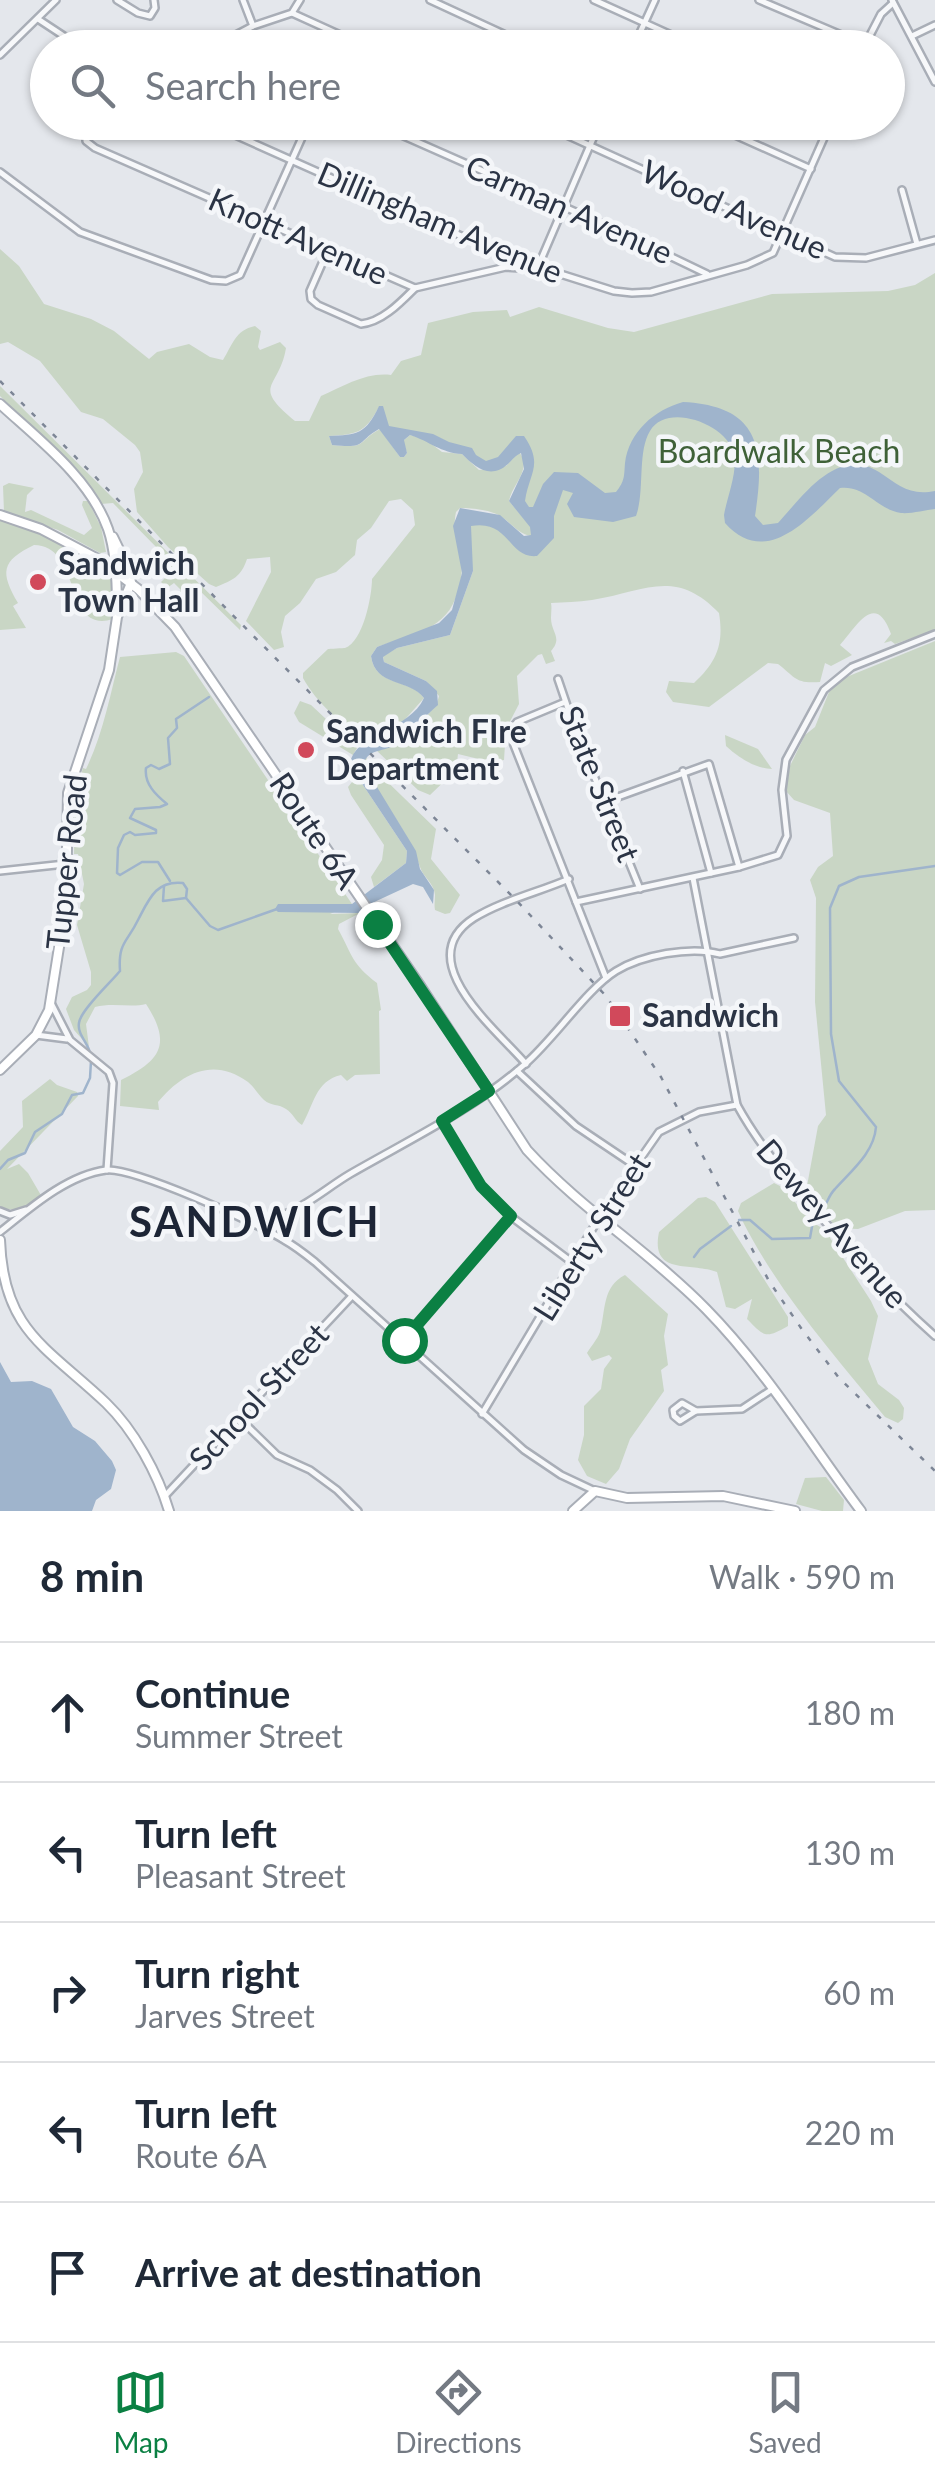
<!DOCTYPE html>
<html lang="en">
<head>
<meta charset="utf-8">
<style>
	body { margin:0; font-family:Lato,sans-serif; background:#f2f2f3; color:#1f2937 }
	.stop { position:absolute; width:30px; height:30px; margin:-22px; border:8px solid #0b8043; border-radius:50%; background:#fff }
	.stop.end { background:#0b8043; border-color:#fff; box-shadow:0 2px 10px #0008 }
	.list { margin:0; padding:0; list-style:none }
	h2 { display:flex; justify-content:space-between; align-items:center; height:130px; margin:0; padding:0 40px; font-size:42px }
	h2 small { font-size:32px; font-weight:400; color:#747a83 }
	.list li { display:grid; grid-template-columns:65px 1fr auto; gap:30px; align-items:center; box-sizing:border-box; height:140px; padding:0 40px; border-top:2px solid #e0e1e3 }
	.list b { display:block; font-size:38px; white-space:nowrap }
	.list p { margin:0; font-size:32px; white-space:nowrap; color:#747a83 }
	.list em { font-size:32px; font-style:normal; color:#747a83 }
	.icon { flex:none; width:55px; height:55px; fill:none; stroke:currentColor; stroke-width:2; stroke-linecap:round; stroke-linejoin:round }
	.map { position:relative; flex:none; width:935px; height:1511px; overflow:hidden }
	.search { position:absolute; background:#fff; box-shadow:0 2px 8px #0004; left:30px; right:30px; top:30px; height:110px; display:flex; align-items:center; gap:25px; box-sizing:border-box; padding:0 35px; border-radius:55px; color:#747a83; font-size:38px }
	.sheet { height:830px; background:#fff }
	nav { display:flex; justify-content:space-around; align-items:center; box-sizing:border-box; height:140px; border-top:2px solid #e0e1e3; background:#fff; font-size:28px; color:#747a83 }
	nav a { display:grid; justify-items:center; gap:5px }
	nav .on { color:#0b8043 }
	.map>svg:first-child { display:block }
	.green { fill:#c9d6c5 }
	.water { fill:#9fb4cc }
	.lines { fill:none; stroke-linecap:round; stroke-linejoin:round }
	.stream { stroke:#9fb4cc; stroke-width:2.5 }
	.minor-casing { stroke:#a9aeb7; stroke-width:10 }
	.secondary-casing { stroke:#a9aeb7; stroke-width:12 }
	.minor { stroke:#f7f8fa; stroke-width:5 }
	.secondary { stroke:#fff; stroke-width:8 }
	.rail { stroke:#7d8696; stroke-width:2.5; stroke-dasharray:5 10; stroke-linecap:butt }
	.route { stroke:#0b8043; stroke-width:12 }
	.poi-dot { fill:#d1495b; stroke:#f4f6f9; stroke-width:4 }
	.labels { text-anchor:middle; stroke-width:9; stroke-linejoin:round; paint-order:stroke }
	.street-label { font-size:32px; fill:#2b3445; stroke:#f4f6f9 }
	.park-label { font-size:32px; fill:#3f6138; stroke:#f4f6f9 }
	.poi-label { font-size:32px; font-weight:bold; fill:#2b3445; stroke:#f4f6f9; text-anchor:start }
	.district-label { font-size:42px; font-weight:bold; letter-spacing:2.5px; fill:#1d2536; stroke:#f4f6f9 }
</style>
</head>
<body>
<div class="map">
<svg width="935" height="1511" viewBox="0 0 935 1511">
	<rect width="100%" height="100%" fill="#e4e7ec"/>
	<g class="green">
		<path d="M0,249L19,266L44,304L91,319L114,331L149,359L157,352L189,344L210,357L223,360C232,346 235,330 255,326L261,331L258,347L260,350L280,342L286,348C279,390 250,384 295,421H309L321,396C344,386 366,372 391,375L401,361L421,355L428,323L473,312L507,310L510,317L539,307L608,328L634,332L772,294L888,291L915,285L935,273V630L895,644L891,641L884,643L891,634C875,589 855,629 840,645L852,655L831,666L825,663L820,682C795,684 795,677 778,664L768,663L709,707L673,702L666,692L669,681L694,683C717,662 724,644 719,613C675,567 644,592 592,600C578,602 564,602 551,603C552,608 551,613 551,618C551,632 563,638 551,651L555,661L546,664L542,654L538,655L517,676L519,704L506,729L504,760L491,762L458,754L456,770L430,795L418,790L376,750C394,745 436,715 439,696L426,681L384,662L383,656L397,648L450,635L473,571L463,540V516C494,513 510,535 534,548L539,542L543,515L524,514L514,500L527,474L526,450L515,449L488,467L479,465L471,453L443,446L418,432H395V441L379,407C364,434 357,434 329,436L332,445C369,449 356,442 380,429L400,457H404L407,453L403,441L410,435L425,439L442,452L462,454L479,470L506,466L519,452C533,469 512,484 509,501L531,527V536C519,534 513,525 502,517C492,510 473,508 460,508L456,512C452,531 459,541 461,559C463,570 461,580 458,591C447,631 412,634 377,647L371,656C375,687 410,678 424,698L401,724L368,740C344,728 316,702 303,678V673L328,649C329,649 344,648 345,648C363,642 372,596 372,579L415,525L413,510L401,499L389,501L371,528L357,540L355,555L336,572L316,579L300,603L285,616L281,632L284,647L274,650L246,621L271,572L270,557L247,559C241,577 233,580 216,587L209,584L168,547L137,512L134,489L143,472L140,452L135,445L103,419L81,412L40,361L8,342L0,344Z"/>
		<path d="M0,386L241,625L240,630L197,588L190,594L186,589L176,598L181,590L174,583L167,588L161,582L168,575L162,568L170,560L161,557V552L113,503L101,504L74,468L0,396Z"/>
		<path d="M9,483L34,488L27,495L25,512L31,510L84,535L92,528L82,505L83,501H88L101,527L106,552L100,553L58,530L4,512L3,486Z"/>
		<path d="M0,519C28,528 88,551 106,573C117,584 115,605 113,619C63,635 83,546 34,545C1,561 0,572 18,603L13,606L26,628L0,630Z"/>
		<path d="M935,641V1210L905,1211L858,1229L836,1228L807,1186L818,1126L826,1115L815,1002L816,898L810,880L818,867L833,856L830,813L794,800L786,791L790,766L805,735L815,727L829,692L844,678Z"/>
		<path d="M176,652L184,656L352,904L330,914L360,913L339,924L338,929C353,956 351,963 377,983L381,1010L379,1011L380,1074L355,1075L347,1081L341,1075C315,1081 314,1105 302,1125C295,1121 293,1113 286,1109C279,1104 271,1106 264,1100C258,1094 254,1087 248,1082C213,1056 181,1074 158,1102L159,1110L120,1106L121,1080C161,1060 172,1044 146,1004C130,1008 113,1002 95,1007L86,1024L89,1047L74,1030L66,1009L72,997L87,990L91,985V972L77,925L84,884L78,854H74L75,795L83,768L86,769C103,734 110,695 120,657Z"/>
		<path d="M300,701L311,705L357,748L353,755L299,722L294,713Z"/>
		<path d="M725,735L758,749L772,769C755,768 740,759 726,746Z"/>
		<path d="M366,757L369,764L436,829L431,859L460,895L450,913L445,914L435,910C434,905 435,900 435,895C434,883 423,877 420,867C408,829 380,800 363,764Z"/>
		<path d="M357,776L407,851L406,863L374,887L371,877L382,860L384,845L351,795L348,787Z"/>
		<path d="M50,1079L57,1085L77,1092L78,1096L7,1169L19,1164L28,1173L42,1197C29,1204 14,1215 0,1206V1151L23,1127L22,1101Z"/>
		<path d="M774,1183L784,1188L809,1220L825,1230L871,1301L878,1316L868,1359L878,1384L899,1400L904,1408L903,1419L898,1423L885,1417C834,1355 779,1293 742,1220L738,1211L741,1203Z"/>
		<path d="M706,1197L715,1202L788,1317V1326C765,1339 765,1337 747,1319L752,1299L735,1309L726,1307L717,1272C690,1262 650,1276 659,1232L698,1198Z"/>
		<path d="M625,1275L668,1314L664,1336L668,1365L661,1370L664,1391L630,1439L619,1469L606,1484L587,1476L578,1460L584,1435V1406L601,1389L604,1369L612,1358L609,1355L592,1361L587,1353C591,1346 597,1340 600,1332C606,1309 602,1287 625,1275Z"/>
		<path d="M826,1477L844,1500L843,1511H822L796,1504L805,1478Z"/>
	</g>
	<g class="water">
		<path d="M683,402C762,406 765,451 755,516L763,525L778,523C802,497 837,445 879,472C899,485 909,496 935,491V509C925,510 911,514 901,513C876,509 866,485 840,488C808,519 766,569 725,523L724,515C727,497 738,471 734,453C726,424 667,402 650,431C637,452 645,492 636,516L613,522L574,517L567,504L573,493L563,490L554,516V538L537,556C508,559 510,519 471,526L473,571L450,635L397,648L383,657L384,662L426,681L437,691L438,705C426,715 407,736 396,744C384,753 370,747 363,764L416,851L420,869L434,890L433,904L423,887L413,884L370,904L360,913L278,912L275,909L278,904H352L406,863L407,851L353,770L351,759C362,731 409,730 424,698C410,679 375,687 371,656L377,647L439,623L452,610L462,573L453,526L460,508L500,515L524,536L531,535L530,527L509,501L524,469L521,453C516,455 512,460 508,464C490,480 475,467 462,454C441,453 429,441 410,435L404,440L407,453L404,457H400L379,429C356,442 368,449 332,445L329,436C357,435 366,434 379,406H383L389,426L433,434L449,442L472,448L476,455L486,461L498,457L516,436H524C544,465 529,473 525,501L529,507H533L543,484L554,472L578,473L605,493L616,492C625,481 624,476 625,463C629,432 654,410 683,402Z"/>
		<path d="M0,1362L11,1382L32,1381L51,1389L73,1427L95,1441L112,1461L116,1470L111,1489L96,1500L92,1511H0Z"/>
	</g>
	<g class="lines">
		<g class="stream">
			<path d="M170,881L158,862H142L120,875L117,873L118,848L124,835L130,832L135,835L156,833V830L130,818L135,809L160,807L167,804C156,795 144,784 146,768L151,765L159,769L170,764L168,738L177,728L176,719L209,697"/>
			<path d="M164,886L163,901L186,898"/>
			<path d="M90,1053C88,1043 77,1034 79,1023C80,1011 111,982 120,971C118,942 127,943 138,920C149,899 156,880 183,883L187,889L186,898L210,926L218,930L277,909"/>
			<path d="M0,1169L8,1160L25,1153L35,1132L62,1114L72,1095L83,1093L90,1078L91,1061"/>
			<path d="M822,1210C828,1203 828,1196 835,1189C851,1171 874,1153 876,1127L839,1081L831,1034L830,908L839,886L859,877L935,866"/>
			<path d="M739,1220H750L772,1239L810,1238L813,1221"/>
			<path d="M694,1257L700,1249L731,1226"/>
		</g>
		<g class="minor-casing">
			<g id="minor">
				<path d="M117,0L138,13L150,16L155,8L154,0"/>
				<path d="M243,0L253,26"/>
				<path d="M430,0L534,48"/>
				<path d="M594,0L700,48"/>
				<path d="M759,0L865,45"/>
				<path d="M892,0L935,82"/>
				<path d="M292,13L369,48"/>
				<path d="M38,19L82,48"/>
				<path d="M912,36L935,25"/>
				<path d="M865,45L881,14L893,3"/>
				<path d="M211,48L253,26L292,13L300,0"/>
				<path d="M633,48L655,0"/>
				<path d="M0,55L56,0"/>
				<path d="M87,122L86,141L95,148L415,288L506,267L537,269L600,122"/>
				<path d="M206,122L513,259L614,291L632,293L651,292L747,265L773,253L831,122"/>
				<path d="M372,122L603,224L707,274"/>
				<path d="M538,122L835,257L866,258L935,240"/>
				<path d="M706,122L811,169"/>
				<path d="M0,172L80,232L211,280L226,281L240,275L309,122"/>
				<path d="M902,190L917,244"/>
				<path d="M328,250L310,291L311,299L318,305L361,324C382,322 400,303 415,288"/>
				<path d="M558,679L575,729L640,889"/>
				<path d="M565,702L517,722L513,727L512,740L606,978"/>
				<path d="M683,771L711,873"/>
				<path d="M604,802L709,764L739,867"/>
				<path d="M0,871L65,864"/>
				<path d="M693,878L737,1105C760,1147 790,1181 821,1217C857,1260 893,1299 935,1336"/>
				<path d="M576,902L739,867L778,855L787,836L782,790L786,760L824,690L852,667L935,634"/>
				<path d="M51,1003L70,1040L109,1072L113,1083L107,1170"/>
				<path d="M36,1035L67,1039"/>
				<path d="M526,1064C496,1029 409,960 474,918C501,901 539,892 569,879"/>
				<path d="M517,1071L576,1126L637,1167"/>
				<path d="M442,1121L481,1186L513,1218L573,1263"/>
				<path d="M0,1211L10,1215L26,1210"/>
				<path d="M266,1231L285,1214C308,1205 328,1187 350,1174C409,1140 474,1109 525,1064C554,1039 587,989 616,971C642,955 690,946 720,954L794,938"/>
				<path d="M0,1232C29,1209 67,1175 106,1170C133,1167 257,1223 284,1240C295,1246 305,1254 315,1262L524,1450L561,1475L595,1491"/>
				<path d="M283,1238L295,1212"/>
				<path d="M404,1340L511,1216"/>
				<path d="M682,1403L696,1411L680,1421L674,1416L673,1410Z"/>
				<path d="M696,1411L742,1409L771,1390"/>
				<path d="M482,1414L599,1218L659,1132L699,1112L737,1105"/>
				<path d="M239,1418L277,1455L310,1470L337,1490L358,1511"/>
				<path d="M164,1497L352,1296"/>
			</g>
		</g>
		<g class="secondary-casing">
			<g id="secondary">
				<path d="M0,404C38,439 90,478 108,529C116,552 117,583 117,607"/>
				<path d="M0,515L41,529L100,560L138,589L175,627L421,987L527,1150C581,1209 650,1252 706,1309C765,1369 811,1444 861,1511"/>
				<path d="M113,537L128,568L131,583"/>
				<path d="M0,1070L36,1035L49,1010L66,903L68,793L109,670L117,617L131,583"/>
				<path d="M0,1240C3,1331 47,1347 106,1403C134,1430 158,1474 169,1511"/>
				<path d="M573,1511L595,1491L627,1498L723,1496L795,1511"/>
			</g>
		</g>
		<use href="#minor" class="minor"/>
		<use href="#secondary" class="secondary"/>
		<path class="rail" d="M0,381L516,900L606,996L661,1077L769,1281L801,1328L839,1378L935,1471"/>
	</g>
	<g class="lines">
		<path class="route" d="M377,924L489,1091L442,1121L481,1186L511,1216L404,1340"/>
	</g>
	<g class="poi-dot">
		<circle cx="38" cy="582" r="10"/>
		<circle cx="306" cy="750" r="10"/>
		<rect x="608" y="1004" width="24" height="24" rx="5"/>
	</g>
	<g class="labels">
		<g class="street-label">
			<text transform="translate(569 210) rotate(24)" y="11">Carman Avenue</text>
			<text transform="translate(734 210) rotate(24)" y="11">Wood Avenue</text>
			<text transform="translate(440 223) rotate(23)" y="11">Dillingham Avenue</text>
			<text transform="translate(298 237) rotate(24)" y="11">Knott Avenue</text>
			<text transform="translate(599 784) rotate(68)" y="11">State Street</text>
			<text transform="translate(314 831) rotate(56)" y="11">Route 6A</text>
			<text transform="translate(67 862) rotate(-84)" y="11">Tupper Road</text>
			<text transform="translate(832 1224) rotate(49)" y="11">Dewey Avenue</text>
			<text transform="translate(592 1237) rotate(-58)" y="11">Liberty Street</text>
			<text transform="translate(259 1397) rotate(-47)" y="11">School Street</text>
		</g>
		<g class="park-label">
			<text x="779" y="463">Boardwalk Beach</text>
		</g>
		<g class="poi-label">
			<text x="58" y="575">Sandwich<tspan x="58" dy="37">Town Hall</tspan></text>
			<text x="326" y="743">Sandwich FIre<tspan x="326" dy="37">Department</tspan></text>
			<text x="642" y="1027">Sandwich</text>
		</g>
		<g class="district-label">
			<text x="255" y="1237">SANDWICH</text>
		</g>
	</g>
</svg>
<div class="stop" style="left:404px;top:1340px"></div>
<div class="stop end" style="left:377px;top:924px"></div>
<div class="search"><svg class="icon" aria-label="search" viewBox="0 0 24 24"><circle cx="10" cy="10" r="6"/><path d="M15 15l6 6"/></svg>Search here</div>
</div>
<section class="sheet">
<h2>8 min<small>Walk · 590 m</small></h2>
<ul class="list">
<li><svg class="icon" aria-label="ahead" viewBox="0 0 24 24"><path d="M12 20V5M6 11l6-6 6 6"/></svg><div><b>Continue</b><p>Summer Street</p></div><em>180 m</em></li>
<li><svg class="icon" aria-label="left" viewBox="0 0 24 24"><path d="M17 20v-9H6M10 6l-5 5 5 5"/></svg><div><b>Turn left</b><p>Pleasant Street</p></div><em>130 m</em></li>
<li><svg class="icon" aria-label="right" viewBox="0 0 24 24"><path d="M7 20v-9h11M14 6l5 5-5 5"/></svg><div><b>Turn right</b><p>Jarves Street</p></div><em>60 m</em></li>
<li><svg class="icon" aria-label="left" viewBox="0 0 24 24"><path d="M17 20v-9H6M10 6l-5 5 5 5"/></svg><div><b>Turn left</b><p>Route 6A</p></div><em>220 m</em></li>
<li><svg class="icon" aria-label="arrive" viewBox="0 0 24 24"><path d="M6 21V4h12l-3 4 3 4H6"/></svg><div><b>Arrive at destination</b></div></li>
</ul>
</section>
<nav>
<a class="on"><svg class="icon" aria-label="map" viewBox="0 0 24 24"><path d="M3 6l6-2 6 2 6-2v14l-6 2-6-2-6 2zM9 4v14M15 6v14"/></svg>Map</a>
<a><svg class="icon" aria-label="directions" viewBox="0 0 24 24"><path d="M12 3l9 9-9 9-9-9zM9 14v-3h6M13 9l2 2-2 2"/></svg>Directions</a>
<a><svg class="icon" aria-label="saved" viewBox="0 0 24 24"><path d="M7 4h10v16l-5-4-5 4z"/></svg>Saved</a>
</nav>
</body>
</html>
